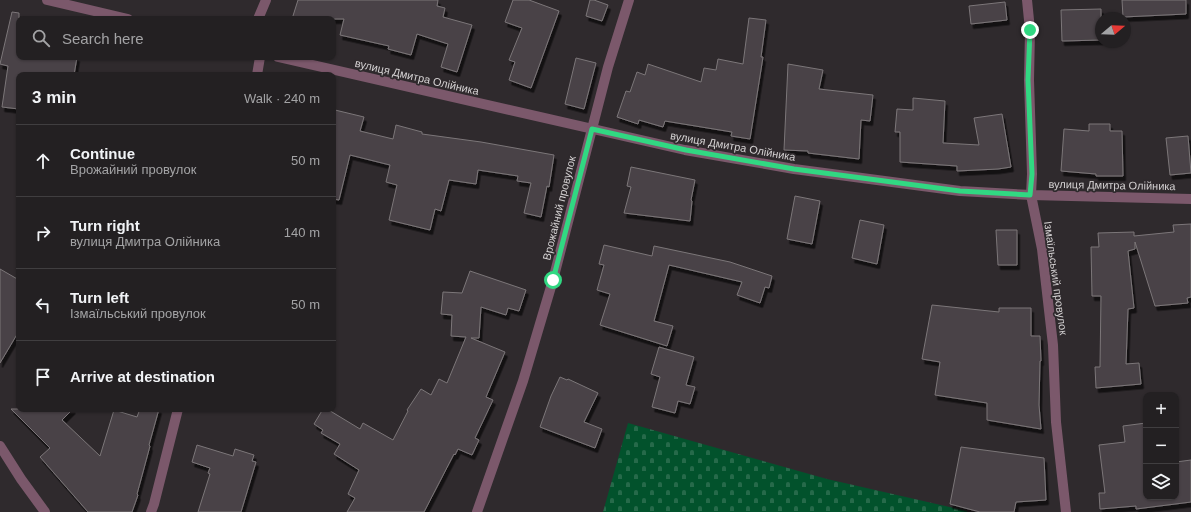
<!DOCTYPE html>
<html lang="en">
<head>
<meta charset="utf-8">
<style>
	body { margin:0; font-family:Helvetica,sans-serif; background:#2f2d2f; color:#f1f3f6 }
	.controls { position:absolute; right:12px; bottom:12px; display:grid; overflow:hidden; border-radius:8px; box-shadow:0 1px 3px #0004 }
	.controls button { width:36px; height:36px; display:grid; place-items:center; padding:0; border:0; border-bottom:1px solid #403e40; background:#232022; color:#f1f3f6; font:20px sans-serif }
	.compass { position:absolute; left:1095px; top:12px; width:36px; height:36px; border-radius:50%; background:#232022; box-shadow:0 1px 3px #0004; rotate:71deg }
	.stop { position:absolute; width:12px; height:12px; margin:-9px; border:3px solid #31d882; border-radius:50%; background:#fff }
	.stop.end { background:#31d882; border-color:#fff; box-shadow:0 1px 4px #0008 }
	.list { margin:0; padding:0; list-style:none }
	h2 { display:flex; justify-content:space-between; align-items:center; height:52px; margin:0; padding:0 16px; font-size:17px }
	h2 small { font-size:13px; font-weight:400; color:#a3a3a5 }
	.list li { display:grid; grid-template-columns:26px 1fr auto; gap:12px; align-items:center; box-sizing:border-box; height:72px; padding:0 16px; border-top:1px solid #403e40 }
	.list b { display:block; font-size:15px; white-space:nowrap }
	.list p { margin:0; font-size:13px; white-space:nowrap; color:#a3a3a5 }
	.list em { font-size:13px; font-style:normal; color:#a3a3a5 }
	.icon { flex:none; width:22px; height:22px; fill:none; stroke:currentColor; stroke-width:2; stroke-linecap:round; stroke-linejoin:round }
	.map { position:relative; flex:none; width:1191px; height:512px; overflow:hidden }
	.search { position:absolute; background:#232022; box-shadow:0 1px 3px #0004; left:16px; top:16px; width:320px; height:44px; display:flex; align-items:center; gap:10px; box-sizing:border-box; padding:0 14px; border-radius:8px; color:#a3a3a5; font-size:15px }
	.panel { position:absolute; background:#232022; box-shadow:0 1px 3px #0004; left:16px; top:72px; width:320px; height:340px; border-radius:8px }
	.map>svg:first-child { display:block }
	.cemetery { fill:url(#cemetery-stones) }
	.building { fill:#484346; stroke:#7c7679; filter:url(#shadow) }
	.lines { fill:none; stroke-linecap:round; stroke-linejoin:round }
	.street { stroke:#7b586b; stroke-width:10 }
	.route { stroke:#31d882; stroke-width:5 }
	.labels { text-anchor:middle; stroke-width:3.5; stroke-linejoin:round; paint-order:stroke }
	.street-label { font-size:11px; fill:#d4d1d2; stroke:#2f2a2d }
</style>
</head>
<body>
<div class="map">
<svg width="1191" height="512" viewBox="0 0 1191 512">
	<defs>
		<pattern id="cemetery-stones" width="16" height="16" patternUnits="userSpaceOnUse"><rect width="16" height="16" fill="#02522c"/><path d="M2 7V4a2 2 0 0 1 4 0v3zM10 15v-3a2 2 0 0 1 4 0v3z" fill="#266a4a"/></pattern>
		<filter id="shadow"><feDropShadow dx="2.5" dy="4.5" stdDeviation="0" flood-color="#0009"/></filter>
	</defs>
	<rect width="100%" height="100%" fill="#2f2a2d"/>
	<path class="cemetery" d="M628,423L827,479L967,511V512H603Z"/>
	<g class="building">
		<path d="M298,0H438L437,6L445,8L443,17L472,25L457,72L441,67L448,44L417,34L411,55L388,49L389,46L340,35L344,19H292Z"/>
		<path d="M513,0H529L559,11L531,88L509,80L515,62L509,60L522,28L505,22Z"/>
		<path d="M590,0H594L608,5L602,21L586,16Z"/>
		<path d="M1122,0H1186V14L1123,17Z"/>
		<path d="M1005,2L1007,20L971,24L969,6Z"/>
		<path d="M1101,9V40L1062,41L1061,10Z"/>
		<path d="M12,12L19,13V57H77L74,75H19V109L2,107L8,66L0,64Z"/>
		<path d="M749,18L766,20L761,57H763L750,139L731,136L732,132L665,121L663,127L639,120L638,124L617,117L626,91L630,92L637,72L645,75L648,64L701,82L704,68L716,70L718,59L743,64Z"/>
		<path d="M576,58L596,63L584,109L565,104Z"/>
		<path d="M788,64L823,70L819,89L873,95L870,121L861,120L859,159L808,153V151L784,150Z"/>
		<path d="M913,98L945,101L943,143L979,145L974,118L1002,114L1011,167L998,169L957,171V166L900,162V132H895L897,109L913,110Z"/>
		<path d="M335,110L364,117L360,131L393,139L396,125L422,132V134L481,142L554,155L549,187L547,186L541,217L524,213L531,183L517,181L518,176L478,170L476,184L449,180L441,211L435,209L430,230L389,220L397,185L386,182L390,165L350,155L339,200L333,199V119Z"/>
		<path d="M1089,124H1110V131H1122L1123,176H1096V174L1061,171L1064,129L1089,131Z"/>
		<path d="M1188,136L1191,173L1170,175L1166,138Z"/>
		<path d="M631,167L695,180L691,200L692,201L690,221L624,213L631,187L627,186Z"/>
		<path d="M795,196L820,201L812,244L787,239Z"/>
		<path d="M860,220L884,225L877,264L852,258Z"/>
		<path d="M1191,224V297L1187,298L1188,303L1155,306L1135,242V249L1128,251L1134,308L1128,309L1126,364L1139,363L1141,384L1096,388L1095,367H1100L1101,296H1092L1091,247H1099L1098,233L1134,232V236L1174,232L1173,225Z"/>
		<path d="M996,230H1017V265H998Z"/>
		<path d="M604,245L652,256L654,246L730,262L772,276L769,288L765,287L760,303L737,295L742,282L669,265L654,321L673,326L667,346L600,325L610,294L597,290L604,265L599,264Z"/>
		<path d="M0,269L19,280V331L0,363Z"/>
		<path d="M470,271L526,290L519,311L508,308L506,315L481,307L479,338H471L505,352L486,397L493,400L475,438L479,440L472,455L458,449L455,455L454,454L424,512H347L355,498L348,494L359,470L334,454L340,444L321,433L323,430L314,424L323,409H327L360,429L363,423L393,440L408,411L407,410L421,389L431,395L439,379L447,383L466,337L451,336L452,315L441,314L443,292L462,293Z"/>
		<path d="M932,305L999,312V308H1031V336H1040L1041,361H1040L1039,405L1041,429L987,420V403L935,395L940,362L922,359Z"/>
		<path d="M659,347L694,357L686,385L695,387L690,404L678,401L675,413L652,407L660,377L651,374Z"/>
		<path d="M560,377L567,380L568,379L598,393L584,422L602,429L595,448L540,427L551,396Z"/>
		<path d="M11,409H73L62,420L100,456L114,410L137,417L140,409H159L149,445L150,446L137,494L138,495L132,512H88L40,457L50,448Z"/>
		<path d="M1146,423V497H1176V462L1191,460V502L1136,509V506L1100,509L1099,493H1105L1099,445L1125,442L1123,426Z"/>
		<path d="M197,445L233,456L235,449L254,455L252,461L256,462L241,512H198L210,474L208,473L210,468L192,462Z"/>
		<path d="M961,447L1044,458L1046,500L1016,502L1014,512H980L950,504Z"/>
	</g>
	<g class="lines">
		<g class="street">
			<path d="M47,0L128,19"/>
			<path d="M1027,0L1030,30L1029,80L1032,174L1031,195L1042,249L1053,345L1056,422L1066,512"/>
			<path d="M258,19L266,0"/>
			<path d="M278,57L685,150L794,169L960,191L1031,195L1191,199"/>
			<path d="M257,75L260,57"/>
			<path d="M0,446L21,479L45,512"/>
			<path d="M151,512L154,504L178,409"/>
			<path d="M477,512L523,381L553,280L608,67L629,0"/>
		</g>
	</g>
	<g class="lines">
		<path class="route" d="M553,280L592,129L686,150L794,169L960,191L1030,195L1032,174L1028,80L1030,30"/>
	</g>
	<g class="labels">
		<g class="street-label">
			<text transform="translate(417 77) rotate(13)" y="4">вулиця Дмитра Олійника</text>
			<text transform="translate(733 146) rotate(10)" y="4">вулиця Дмитра Олійника</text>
			<text transform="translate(1112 185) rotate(1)" y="4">вулиця Дмитра Олійника</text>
			<text transform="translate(559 208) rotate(-76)" y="4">Врожайний провулок</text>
			<text transform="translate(1056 278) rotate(82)" y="4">Ізмаїльський провулок</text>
		</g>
	</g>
</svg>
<div class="controls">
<button>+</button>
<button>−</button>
<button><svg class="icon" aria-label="layers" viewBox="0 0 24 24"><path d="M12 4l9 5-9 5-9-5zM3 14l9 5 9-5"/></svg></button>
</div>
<svg class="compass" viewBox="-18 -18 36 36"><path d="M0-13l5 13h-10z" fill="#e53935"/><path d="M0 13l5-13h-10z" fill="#a3a3a5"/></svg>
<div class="stop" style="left:553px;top:280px"></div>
<div class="stop end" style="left:1030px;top:30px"></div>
<div class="search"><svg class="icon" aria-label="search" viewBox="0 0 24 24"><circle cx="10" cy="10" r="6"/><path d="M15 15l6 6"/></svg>Search here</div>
<section class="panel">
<h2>3 min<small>Walk · 240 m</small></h2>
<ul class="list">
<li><svg class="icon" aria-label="ahead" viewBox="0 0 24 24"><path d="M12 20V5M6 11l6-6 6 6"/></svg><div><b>Continue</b><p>Врожайний провулок</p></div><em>50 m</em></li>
<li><svg class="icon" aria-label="right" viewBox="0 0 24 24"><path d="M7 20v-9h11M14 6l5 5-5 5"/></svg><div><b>Turn right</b><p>вулиця Дмитра Олійника</p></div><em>140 m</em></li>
<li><svg class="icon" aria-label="left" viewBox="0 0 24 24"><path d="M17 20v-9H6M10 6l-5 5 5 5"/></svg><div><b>Turn left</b><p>Ізмаїльський провулок</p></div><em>50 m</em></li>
<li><svg class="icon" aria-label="arrive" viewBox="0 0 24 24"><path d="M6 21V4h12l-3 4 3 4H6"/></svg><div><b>Arrive at destination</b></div></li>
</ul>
</section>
</div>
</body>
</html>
